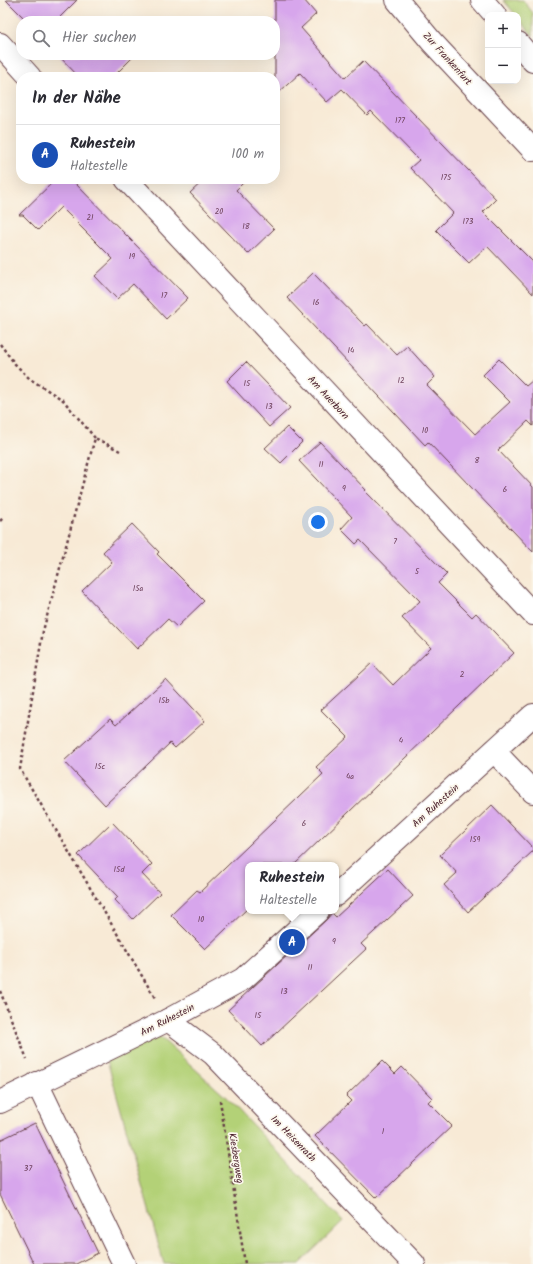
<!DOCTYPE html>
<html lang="de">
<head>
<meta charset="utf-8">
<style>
	body { margin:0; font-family:Kalam,sans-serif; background:#f7f7f7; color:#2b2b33 }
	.controls { position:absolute; right:12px; top:12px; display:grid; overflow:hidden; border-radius:8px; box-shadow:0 4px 16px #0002 }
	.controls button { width:36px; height:36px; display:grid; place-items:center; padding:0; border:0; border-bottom:1px solid #e1e1e2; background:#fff; color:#2b2b33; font:20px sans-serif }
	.you { position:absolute; left:318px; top:522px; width:14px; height:14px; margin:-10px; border:3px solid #fff; border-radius:50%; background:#1a73e8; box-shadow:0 0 0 6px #1a73e833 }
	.badge { display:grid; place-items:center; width:26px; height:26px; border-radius:50%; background:#c8321e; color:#fff; font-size:13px; font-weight:700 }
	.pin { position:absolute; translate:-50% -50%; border:2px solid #fff; box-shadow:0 1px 4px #0006 }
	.popup { position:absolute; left:245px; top:862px; width:94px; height:52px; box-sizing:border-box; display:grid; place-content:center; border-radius:8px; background:#fff; filter:drop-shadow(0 1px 3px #0005); font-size:13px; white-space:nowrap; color:#7c7c81 }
	.popup b { font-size:15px; color:#2b2b33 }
	.popup::after { content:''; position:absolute; left:50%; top:100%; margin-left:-8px; border:8px solid transparent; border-top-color:#fff }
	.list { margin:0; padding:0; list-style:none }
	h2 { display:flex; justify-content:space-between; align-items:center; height:52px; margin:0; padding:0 16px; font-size:17px }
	h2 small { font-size:13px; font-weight:400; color:#7c7c81 }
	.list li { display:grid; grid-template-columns:26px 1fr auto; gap:12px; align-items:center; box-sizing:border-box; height:60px; padding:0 16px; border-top:1px solid #e1e1e2 }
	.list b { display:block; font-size:15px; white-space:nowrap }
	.list p { margin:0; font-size:13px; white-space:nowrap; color:#7c7c81 }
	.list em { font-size:13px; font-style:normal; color:#7c7c81 }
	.icon { flex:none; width:22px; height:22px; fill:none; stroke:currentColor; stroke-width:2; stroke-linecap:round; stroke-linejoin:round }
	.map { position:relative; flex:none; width:533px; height:1264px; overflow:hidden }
	.search { position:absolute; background:#fff; box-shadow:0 4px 16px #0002; left:16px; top:16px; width:264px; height:44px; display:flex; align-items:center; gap:10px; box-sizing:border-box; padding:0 14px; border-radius:16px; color:#7c7c81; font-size:15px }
	.panel { position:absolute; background:#fff; box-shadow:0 4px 16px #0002; left:16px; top:72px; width:264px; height:112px; border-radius:16px }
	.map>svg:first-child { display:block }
	.green { fill:#b3d177; stroke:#7e7851 }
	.building { fill:#d7a6ec }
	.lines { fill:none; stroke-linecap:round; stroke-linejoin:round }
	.minor-casing { stroke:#643d45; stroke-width:24 }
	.major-casing { stroke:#643d45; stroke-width:24 }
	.path { stroke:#643d45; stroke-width:2.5; stroke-dasharray:3 3; stroke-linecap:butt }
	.minor { stroke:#fff; stroke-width:22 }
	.major { stroke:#fff; stroke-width:22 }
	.labels { text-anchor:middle; stroke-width:3.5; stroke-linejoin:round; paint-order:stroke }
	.number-label { font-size:8px; fill:#6d415b }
	.street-label { font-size:10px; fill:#4a1f2b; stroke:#fbf7ec }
</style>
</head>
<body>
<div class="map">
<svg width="533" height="1264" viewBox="0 0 533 1264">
	<rect width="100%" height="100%" fill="#fbf7ec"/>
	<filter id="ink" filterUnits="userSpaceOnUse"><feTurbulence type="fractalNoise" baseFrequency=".025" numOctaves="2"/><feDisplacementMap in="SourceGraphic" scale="8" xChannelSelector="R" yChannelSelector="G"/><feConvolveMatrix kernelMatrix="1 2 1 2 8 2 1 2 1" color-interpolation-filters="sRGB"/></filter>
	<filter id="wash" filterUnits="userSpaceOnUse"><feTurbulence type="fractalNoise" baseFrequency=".012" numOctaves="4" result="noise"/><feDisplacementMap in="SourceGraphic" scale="16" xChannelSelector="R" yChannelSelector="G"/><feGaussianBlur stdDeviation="0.9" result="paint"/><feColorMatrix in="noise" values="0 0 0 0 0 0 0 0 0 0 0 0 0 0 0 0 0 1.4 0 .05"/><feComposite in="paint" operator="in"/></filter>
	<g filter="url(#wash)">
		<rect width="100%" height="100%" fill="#f8ead6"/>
		<g class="green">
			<path d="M503,0H523L533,13V36L518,17V15H516Z"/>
			<path d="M159,1036L228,1099L343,1221L299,1264H164L107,1060Z"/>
		</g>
		<g id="blocks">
			<g class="building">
				<path d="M6,0H77L56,21H27Z"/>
				<path d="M275,0H304L316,14L301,28L345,78L363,61L496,199L483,212L533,262V294L487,246L469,263L436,230L453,213L410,168L419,160L371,111L367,115L342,89L327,102L300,73L275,96Z"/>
				<path d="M58,55H135L113,77H79Z"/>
				<path d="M56,179H71L188,298L166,319L133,284L117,299L95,276L113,259L61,207L38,230L23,215H19Z"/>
				<path d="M205,179H247L236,190L274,229L248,254L190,193Z"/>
				<path d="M313,273L365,326L367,324L397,355L407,346L435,377L427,385L475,434L510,402L483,375L499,359L526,386L533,380V426L528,421L498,450L533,487V552L428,442L425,445L287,298Z"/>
				<path d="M246,362L290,408L269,427L227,381Z"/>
				<path d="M287,427L302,442L281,463L265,448Z"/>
				<path d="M320,442L366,490L365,491L447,574L438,583L472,617L476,613L514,653L294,865H248V908L205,949L171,915L197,890L200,892L323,774L316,767L348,737L321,710L372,663L393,685L431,648L402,618L420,601L360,540L356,544L341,529L352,517L299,461Z"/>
				<path d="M132,524L159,552L157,554L204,601L177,627L168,619L137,649L82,591L112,562L103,552Z"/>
				<path d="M166,679L205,721L175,748L170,743L105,805L64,761L110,719L116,725Z"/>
				<path d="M492,805L533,848V851L468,912L444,885L457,873L440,855Z"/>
				<path d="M112,822L152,864L142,874L160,893L133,919L115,900L118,897L78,855Z"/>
				<path d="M388,869L413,896L361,944L366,949L262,1046L228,1010L326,920L332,913L336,917Z"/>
				<path d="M382,1061L395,1074L402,1067L432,1098L428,1102L452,1126L376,1198L315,1136L351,1101L346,1096Z"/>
				<path d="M35,1123L98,1253L76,1264H34L0,1194V1140Z"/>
			</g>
		</g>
	</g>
	<g filter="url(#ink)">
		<use href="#blocks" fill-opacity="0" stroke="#643d45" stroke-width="1"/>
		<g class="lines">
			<g class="minor-casing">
				<g id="minor">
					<path d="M397,0L432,42L533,150"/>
					<path d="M0,44L30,77"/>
					<path d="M126,179L533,614"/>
					<path d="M494,751L533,792"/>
					<path d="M336,895L533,715"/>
					<path d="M168,1020L213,1054L414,1264"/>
					<path d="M37,1083L124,1264"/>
					<path d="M0,1102L168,1020L243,979L318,911"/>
				</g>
			</g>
			<g class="major-casing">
				<g id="major">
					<path d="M482,0L495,15"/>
					<path d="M518,43L533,61"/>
				</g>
			</g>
			<g class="path">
				<path d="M0,344L15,364L30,379L63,400L95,438"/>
				<path d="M120,451L95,438L43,631L20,769L155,998"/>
				<path d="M0,521L4,517"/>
				<path d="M0,991L27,1059"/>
				<path d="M220,1100L245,1264"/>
			</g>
			<use href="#minor" class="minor"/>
			<use href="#major" class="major"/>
		</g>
	</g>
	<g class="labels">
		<g class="number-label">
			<text x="400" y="123">177</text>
			<text x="446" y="180">175</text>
			<text x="219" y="214">20</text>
			<text x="90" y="220">21</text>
			<text x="468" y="224">173</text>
			<text x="246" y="229">18</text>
			<text x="132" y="259">19</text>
			<text x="164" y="298">17</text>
			<text x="316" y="305">16</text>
			<text x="351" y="353">14</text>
			<text x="401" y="383">12</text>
			<text x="247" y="386">15</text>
			<text x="269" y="409">13</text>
			<text x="425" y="433">10</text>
			<text x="477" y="463">8</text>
			<text x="321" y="467">11</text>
			<text x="344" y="491">9</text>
			<text x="505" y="492">6</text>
			<text x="395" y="544">7</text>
			<text x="417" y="574">5</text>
			<text x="138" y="591">15a</text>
			<text x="462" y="677">2</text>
			<text x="164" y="703">15b</text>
			<text x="401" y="743">4</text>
			<text x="100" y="769">15c</text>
			<text x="350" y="779">4a</text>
			<text x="304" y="826">6</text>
			<text x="475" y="842">159</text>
			<text x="119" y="872">15d</text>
			<text x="201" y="922">10</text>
			<text x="334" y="944">9</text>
			<text x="310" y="970">11</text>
			<text x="284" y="994">13</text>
			<text x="258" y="1018">15</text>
			<text x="383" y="1134">1</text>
			<text x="28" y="1171">37</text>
		</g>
		<g class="street-label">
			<text transform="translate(448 58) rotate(48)" y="4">Zur Frankenfurt</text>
			<text transform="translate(329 397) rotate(47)" y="4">Am Auerborn</text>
			<text transform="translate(435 805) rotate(-42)" y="4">Am Ruhestein</text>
			<text transform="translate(167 1019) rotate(-27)" y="4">Am Ruhestein</text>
			<text transform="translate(294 1138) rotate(46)" y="4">Im Heisenrath</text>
			<text transform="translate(237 1158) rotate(81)" y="4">Kiesbergweg</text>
		</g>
	</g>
</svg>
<div class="controls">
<button>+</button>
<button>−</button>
</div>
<div class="you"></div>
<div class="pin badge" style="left:292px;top:942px;background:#1a4fb4">A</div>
<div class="popup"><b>Ruhestein</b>Haltestelle</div>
<div class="search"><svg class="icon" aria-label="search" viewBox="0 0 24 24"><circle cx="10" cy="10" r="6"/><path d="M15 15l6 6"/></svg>Hier suchen</div>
<section class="panel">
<h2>In der Nähe<small></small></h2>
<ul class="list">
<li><span class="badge" style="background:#1a4fb4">A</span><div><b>Ruhestein</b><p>Haltestelle</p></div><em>100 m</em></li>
</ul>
</section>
</div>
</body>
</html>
